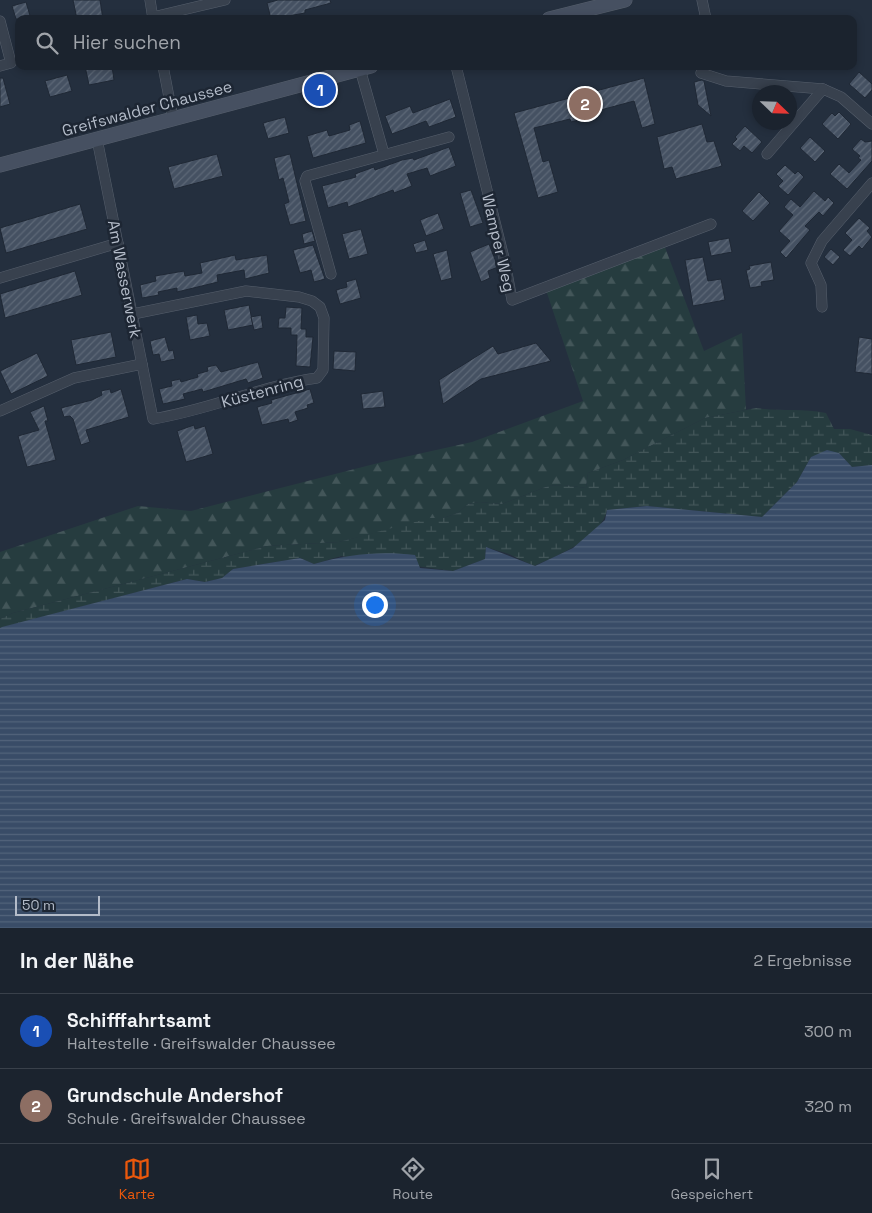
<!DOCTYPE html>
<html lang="de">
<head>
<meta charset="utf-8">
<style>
	body { margin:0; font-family:"Space Grotesk",sans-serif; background:#282f3a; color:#f1f3f6 }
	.compass { position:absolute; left:752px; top:85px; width:45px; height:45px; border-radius:50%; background:#1b232e; box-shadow:0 2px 8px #0003; rotate:113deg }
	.scale { position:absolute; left:15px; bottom:12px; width:85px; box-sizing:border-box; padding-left:5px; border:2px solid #b4bcc9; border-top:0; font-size:14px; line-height:18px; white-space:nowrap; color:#b4bcc9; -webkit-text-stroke:4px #1d2633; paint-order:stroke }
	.you { position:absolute; left:374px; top:604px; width:18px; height:18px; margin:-12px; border:4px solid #fff; border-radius:50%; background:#1a73e8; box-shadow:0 0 0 8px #1a73e833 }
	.badge { display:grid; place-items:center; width:32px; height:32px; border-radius:50%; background:#ea580c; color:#fff; font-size:16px; font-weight:700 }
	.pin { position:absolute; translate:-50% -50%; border:2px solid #fff; box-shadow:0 1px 5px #0006 }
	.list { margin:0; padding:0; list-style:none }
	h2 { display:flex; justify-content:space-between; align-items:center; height:65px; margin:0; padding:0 20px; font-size:21px }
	h2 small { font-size:16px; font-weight:400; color:#a0a4aa }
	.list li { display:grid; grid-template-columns:32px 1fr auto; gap:15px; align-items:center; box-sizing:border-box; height:75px; padding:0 20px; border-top:1px solid #39404a }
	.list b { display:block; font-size:19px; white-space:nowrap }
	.list p { margin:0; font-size:16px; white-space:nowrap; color:#a0a4aa }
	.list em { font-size:16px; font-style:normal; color:#a0a4aa }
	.icon { flex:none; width:28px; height:28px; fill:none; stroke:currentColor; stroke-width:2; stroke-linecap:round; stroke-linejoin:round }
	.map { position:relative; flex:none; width:872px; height:928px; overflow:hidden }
	.search { position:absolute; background:#1b232e; box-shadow:0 2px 8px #0003; left:15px; right:15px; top:15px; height:55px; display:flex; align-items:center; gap:12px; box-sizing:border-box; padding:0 18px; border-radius:10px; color:#a0a4aa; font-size:19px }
	.sheet { height:215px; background:#1b232e }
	nav { display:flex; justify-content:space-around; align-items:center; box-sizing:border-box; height:70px; border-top:1px solid #39404a; background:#1b232e; font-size:14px; color:#a0a4aa }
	nav a { display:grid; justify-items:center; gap:2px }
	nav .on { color:#ea580c }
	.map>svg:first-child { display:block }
	.forest { fill:url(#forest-firs) }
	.wetland { fill:url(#wetland-marsh) }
	.water { fill:url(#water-rules) }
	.building { fill:url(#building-hatch); stroke:#1f2835 }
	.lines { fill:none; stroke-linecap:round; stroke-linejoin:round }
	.street-casing { stroke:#565f6c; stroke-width:11 }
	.secondary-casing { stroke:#565f6c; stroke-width:15 }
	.street { stroke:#38414e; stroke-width:10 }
	.secondary { stroke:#465061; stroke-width:14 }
	.labels { text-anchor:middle; stroke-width:5; stroke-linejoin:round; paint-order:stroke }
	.street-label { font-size:16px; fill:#b4bcc9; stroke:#1d2633 }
</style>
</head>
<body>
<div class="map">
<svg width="872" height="928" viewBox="0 0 872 928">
	<defs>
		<pattern id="forest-firs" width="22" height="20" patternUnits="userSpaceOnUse" patternTransform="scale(1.25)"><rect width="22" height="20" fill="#263c3f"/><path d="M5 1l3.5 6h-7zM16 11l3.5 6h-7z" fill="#435659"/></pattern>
		<pattern id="wetland-marsh" width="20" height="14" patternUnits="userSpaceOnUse" patternTransform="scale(1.25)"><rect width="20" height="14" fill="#263c3f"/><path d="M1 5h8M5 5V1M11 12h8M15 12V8" fill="none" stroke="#435659"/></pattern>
		<pattern id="water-rules" width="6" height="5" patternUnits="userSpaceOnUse" patternTransform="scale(1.25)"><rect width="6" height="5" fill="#394c67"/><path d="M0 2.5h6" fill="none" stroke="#53647b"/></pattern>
		<pattern id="building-hatch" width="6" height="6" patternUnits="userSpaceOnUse" patternTransform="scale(1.25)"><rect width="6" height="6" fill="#455162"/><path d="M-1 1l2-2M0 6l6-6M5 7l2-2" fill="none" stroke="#5d6877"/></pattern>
	</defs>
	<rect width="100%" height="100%" fill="#242f3e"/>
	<path class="forest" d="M663,242L704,351L742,333L746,410L705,418L623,460L588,473L586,488L564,485L548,486L502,504L479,502L468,504L458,513L443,518L430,519L339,542L267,546L13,613L0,619V552L138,506L191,511L382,462L472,442L583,401L545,287Z"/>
	<path class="wetland" d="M756,408C780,412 801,408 826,413L834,429H850L872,435V465L852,467L839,453L811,457L797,482L762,517L647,506L607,510C601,538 559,555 534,566L509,554L486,547L485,559L453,571L341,556L314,564L300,558L233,569L222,578L205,582L187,579L0,628V619L13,613L267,546L339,542L430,518H443L458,513L468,504L479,502L502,504L548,486L564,485L586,488L588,473L623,460L705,418Z"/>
	<path class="water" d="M827,450L839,453L852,467L872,465V928H0V628L2,627L187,579L205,582L222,578L233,569L300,558L314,564C348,554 380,551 415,555L420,568L453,571L485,559L486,547L535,566L573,548L605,520L607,510L647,506L762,517L797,482L811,457Z"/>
	<g class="building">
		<path d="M73,0H100L103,19H77Z"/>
		<path d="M278,0H330L331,3L305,10V13L271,19L267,3Z"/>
		<path d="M26,2L31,19H16L12,6Z"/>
		<path d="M85,66H112L114,80L89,85Z"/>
		<path d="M859,72L872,84V90L865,98L849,84Z"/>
		<path d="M67,75L72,91L50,97L45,81Z"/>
		<path d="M0,78H3L10,104L0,107Z"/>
		<path d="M644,78L655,124L642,128L634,101L597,111L598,115L571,122L570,119L534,128L543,162L549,160L558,192L538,198L514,113Z"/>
		<path d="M702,80L704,81L711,116L698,105L694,82Z"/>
		<path d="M450,99L456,117L429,127L426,121L392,134L385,116L410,106L413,113Z"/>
		<path d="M839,112L851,124L838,139L822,124L832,113L835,116Z"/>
		<path d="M285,117L289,133L268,139L263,123Z"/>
		<path d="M360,121L366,143L313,158L307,136L327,130L329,136L350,130L349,125Z"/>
		<path d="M702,124L707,142L714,141L722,166L676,179L672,167L664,169L657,137Z"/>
		<path d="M745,126L762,142L752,153L744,146L740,151L732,144L737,139L735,137Z"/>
		<path d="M810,137L825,151L815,162L800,148Z"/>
		<path d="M861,139L865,142L872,141V161L847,189L830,174L839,164L849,173L861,160L858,158L860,156L852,149Z"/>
		<path d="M449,147L456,166L430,176L427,168L407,174L412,186L394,193L393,190L348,207L347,202L328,208L322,186L356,177L355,174L374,167L375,170L402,160L413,158L414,160Z"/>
		<path d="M217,154L223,176L174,189L168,167Z"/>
		<path d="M290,154L306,221L290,225L284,204L289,202L283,178L279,180L274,158Z"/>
		<path d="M785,165L795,174L798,171L804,177L788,195L778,186L783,181L776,174Z"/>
		<path d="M471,190L483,223L470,227L460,193Z"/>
		<path d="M814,191L825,201L828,197L834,203L823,216L819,212L805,226L810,230L786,258L780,252L790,241L779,231L793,215L784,207L791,199L800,207Z"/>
		<path d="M759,192L770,203L753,221L742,211Z"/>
		<path d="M80,204L87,229L6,253L0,228Z"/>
		<path d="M438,213L444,229L426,236L420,220Z"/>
		<path d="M859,218L870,228L867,231L872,237L862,249L859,246L850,256L843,250L852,240L845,233Z"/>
		<path d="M361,229L368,254L349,259L342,234Z"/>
		<path d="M312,231L315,241L304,244L302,234Z"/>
		<path d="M729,238L732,252L711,256L708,242Z"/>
		<path d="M425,240L428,250L416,253L413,244Z"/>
		<path d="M489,244L498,267L488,271L490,278L481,282L470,252Z"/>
		<path d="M313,245L325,279L314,282L311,270L300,273L293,250Z"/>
		<path d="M831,249L840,257L833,265L824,257Z"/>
		<path d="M447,250L452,278L441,281L433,254Z"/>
		<path d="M235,255L236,260L267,255L269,273L245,279L244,270L217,275L218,282L177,292V288L158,292L159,295L142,298L140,285L156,281L155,276L184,271L185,276L202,273L200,263Z"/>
		<path d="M703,257L708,281L721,279L725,300L693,306L685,260Z"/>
		<path d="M771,262L774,280L761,282L762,286L750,288L746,270L750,269L749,266Z"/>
		<path d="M75,271L82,295L5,318L0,294Z"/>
		<path d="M356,279L361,298L340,304L336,290L347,287L346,282Z"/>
		<path d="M249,305L253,325L228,330L224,310Z"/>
		<path d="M286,307L302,308L301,329H306V337H313L310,367L296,366L297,335H291V328H278L279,318H285Z"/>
		<path d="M197,315L198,324L207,323L210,336L190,340L186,317Z"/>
		<path d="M261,315L263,328L254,330L251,317Z"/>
		<path d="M111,332L116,357L76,365L71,340Z"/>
		<path d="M165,337L169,351L173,350L175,359L161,362L159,354L153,355L150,341Z"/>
		<path d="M859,337L872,339V374L855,372Z"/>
		<path d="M536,343L551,361L481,379L443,404L439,380L493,346L498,354Z"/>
		<path d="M334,351L356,352L355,371L333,369Z"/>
		<path d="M37,353L48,376L11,394L0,371Z"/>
		<path d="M258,362L263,378L248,383L246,379L203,392L202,389L183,394L185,399L163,404L159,389L172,386L171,381L180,379L181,382L198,377L197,374L208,371L207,367L216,365L221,372Z"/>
		<path d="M110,389L111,393L121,389L129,417L86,430L90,442L81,445L73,419L70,416L64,417L61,408L92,400L102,395L101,391Z"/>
		<path d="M310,389L314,403L307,405L308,408L295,412L298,420L289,423L288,419L262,425L257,407L272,403L271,400Z"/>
		<path d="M383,391L385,407L363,409L361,394Z"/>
		<path d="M44,406L48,421H45L56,460L27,467L18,436L39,430L30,412Z"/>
		<path d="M194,425L195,429L205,426L213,454L186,462L177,431Z"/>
	</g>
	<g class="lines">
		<g class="street-casing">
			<g id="street">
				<path d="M150,0L153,19"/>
				<path d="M702,0L706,19"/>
				<path d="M153,17L225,0"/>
				<path d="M0,21L11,63L0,66"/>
				<path d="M163,66L173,118"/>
				<path d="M456,66L505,262L512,300L711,224"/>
				<path d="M704,66L701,73L726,81L823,89L841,97L872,124"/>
				<path d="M360,69L384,154"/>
				<path d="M97,139L153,419C209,410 261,386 317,378L323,370L324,318L320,307L312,301L299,297L246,291L133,314"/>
				<path d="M767,154L823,89"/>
				<path d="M331,274L305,181L307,176L449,137"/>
				<path d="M0,278L118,243"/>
				<path d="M822,307L821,285L811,263L822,241L872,183"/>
				<path d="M0,411L74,378L142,364"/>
			</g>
		</g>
		<g class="secondary-casing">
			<g id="secondary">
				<path d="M549,19L625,0"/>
				<path d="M0,165L371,66"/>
			</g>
		</g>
		<use href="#street" class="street"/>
		<use href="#secondary" class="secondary"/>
	</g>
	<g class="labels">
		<g class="street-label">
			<text transform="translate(147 108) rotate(-15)" y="6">Greifswalder Chaussee</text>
			<text transform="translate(499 243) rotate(77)" y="6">Wamper Weg</text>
			<text transform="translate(125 279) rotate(79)" y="6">Am Wasserwerk</text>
			<text transform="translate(262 391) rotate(-15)" y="6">Küstenring</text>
		</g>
	</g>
</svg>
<svg class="compass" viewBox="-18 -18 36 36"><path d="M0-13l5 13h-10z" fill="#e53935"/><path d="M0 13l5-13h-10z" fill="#a0a4aa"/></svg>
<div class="scale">50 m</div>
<div class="you"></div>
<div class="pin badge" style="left:320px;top:90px;background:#1a4fb4">1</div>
<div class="pin badge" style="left:585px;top:104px;background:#8d6e63">2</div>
<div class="search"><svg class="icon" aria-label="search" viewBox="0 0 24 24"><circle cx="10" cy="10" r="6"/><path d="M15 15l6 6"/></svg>Hier suchen</div>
</div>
<section class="sheet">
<h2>In der Nähe<small>2 Ergebnisse</small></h2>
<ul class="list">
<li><span class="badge" style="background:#1a4fb4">1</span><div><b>Schifffahrtsamt</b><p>Haltestelle · Greifswalder Chaussee</p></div><em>300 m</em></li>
<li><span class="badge" style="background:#8d6e63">2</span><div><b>Grundschule Andershof</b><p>Schule · Greifswalder Chaussee</p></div><em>320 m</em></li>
</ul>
</section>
<nav>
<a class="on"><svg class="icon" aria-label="map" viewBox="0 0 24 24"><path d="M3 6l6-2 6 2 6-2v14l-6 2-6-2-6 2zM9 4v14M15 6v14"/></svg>Karte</a>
<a><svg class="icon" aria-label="directions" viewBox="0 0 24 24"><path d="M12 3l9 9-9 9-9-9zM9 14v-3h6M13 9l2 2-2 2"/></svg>Route</a>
<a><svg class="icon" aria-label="saved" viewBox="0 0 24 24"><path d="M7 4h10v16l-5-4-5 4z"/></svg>Gespeichert</a>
</nav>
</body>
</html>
